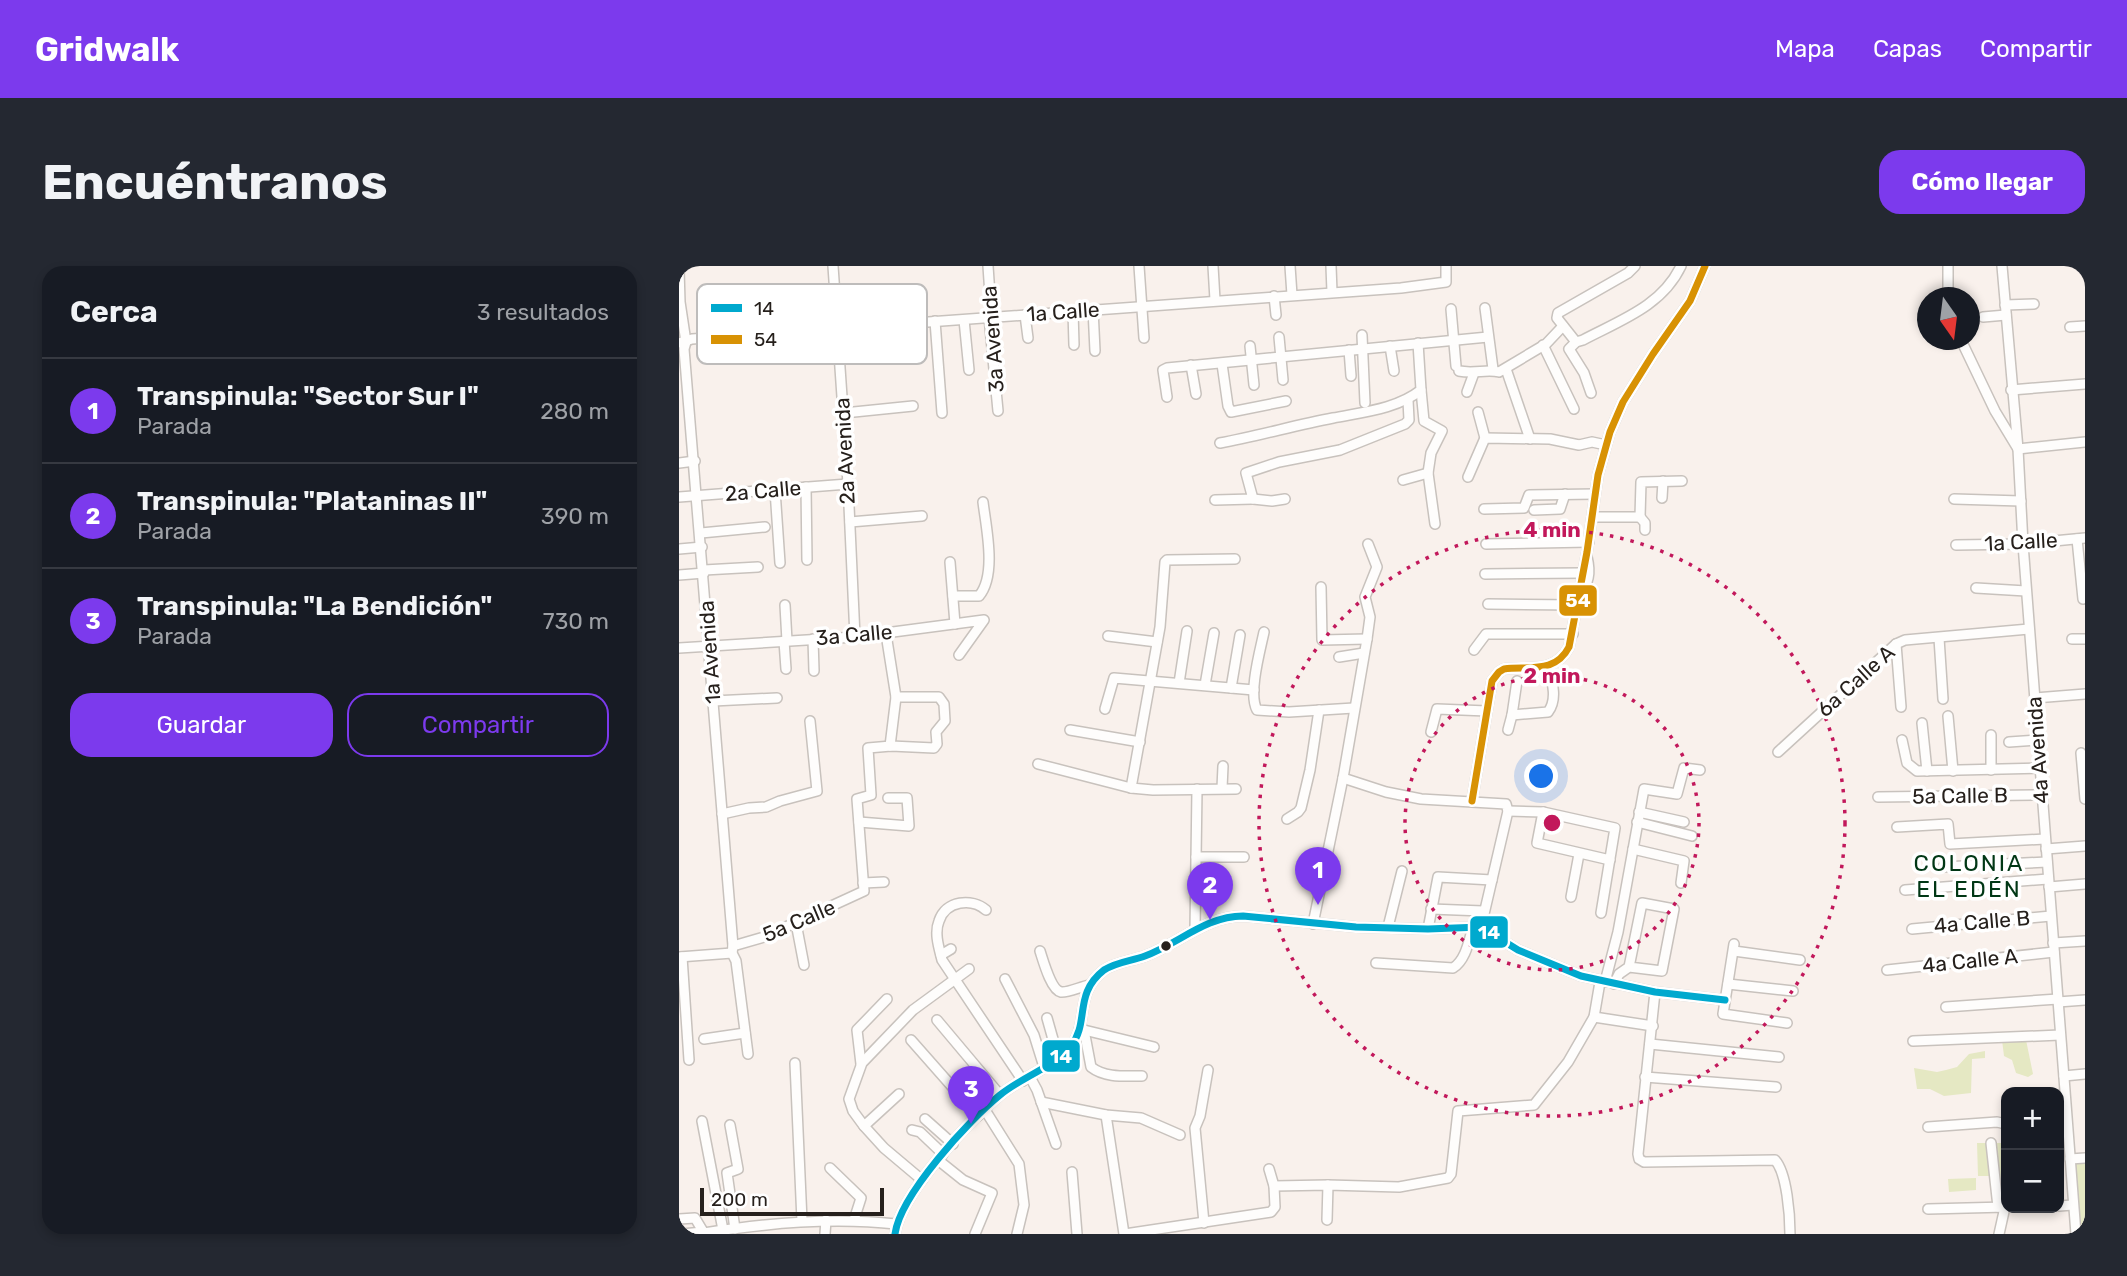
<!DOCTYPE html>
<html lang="es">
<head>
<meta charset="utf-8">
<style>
	body { margin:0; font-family:Rubik,sans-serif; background:#242831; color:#f1f3f6 }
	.controls { position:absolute; right:21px; bottom:21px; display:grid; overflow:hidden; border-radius:14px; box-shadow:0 4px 10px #0003 }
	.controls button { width:63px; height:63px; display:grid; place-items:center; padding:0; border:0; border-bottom:2px solid #363941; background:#171b24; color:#f1f3f6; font:35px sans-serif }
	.compass { position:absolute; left:1238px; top:21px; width:63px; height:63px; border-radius:50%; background:#171b24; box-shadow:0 4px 10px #0003; rotate:166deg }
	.scale { position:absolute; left:21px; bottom:18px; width:184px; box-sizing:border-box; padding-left:7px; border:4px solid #26201c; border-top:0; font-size:19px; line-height:24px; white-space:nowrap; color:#26201c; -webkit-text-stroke:5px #fff; paint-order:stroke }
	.you { position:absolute; left:863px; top:511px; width:24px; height:24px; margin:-18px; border:5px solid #fff; border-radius:50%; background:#1a73e8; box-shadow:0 0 0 10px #1a73e833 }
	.badge { display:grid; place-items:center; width:46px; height:46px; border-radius:50%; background:#7c3aed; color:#fff; font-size:23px; font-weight:700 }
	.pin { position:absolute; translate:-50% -58px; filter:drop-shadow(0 2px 4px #0008) }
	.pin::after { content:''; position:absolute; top:37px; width:24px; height:21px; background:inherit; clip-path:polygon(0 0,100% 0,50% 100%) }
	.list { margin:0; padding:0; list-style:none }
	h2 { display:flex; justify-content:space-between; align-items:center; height:91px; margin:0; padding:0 28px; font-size:30px }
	h2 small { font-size:23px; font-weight:400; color:#9ea1a6 }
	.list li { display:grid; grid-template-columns:46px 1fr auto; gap:21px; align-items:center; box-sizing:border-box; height:105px; padding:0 28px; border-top:2px solid #363941 }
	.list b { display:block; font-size:26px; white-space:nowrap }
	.list p { margin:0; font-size:23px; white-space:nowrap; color:#9ea1a6 }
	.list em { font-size:23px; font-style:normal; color:#9ea1a6 }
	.actions { display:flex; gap:14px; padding:21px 28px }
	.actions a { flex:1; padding:16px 0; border:2px solid #7c3aed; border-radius:21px; text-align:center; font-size:24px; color:#7c3aed }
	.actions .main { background:#7c3aed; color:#fff }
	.map { position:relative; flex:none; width:1406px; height:968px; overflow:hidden; border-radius:21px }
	header { display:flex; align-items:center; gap:42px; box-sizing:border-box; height:98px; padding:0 35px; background:#7c3aed; color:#fff }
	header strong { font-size:33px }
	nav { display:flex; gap:38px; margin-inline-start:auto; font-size:24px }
	.intro { display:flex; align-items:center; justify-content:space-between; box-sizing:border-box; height:168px; padding:0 42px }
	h1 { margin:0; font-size:49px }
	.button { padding:18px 32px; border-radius:21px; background:#7c3aed; color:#fff; font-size:24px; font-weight:700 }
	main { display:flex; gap:42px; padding:0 42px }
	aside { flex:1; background:#171b24; border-radius:21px; box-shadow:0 4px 10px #0003 }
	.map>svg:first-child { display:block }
	.green { fill:#e5e8c3 }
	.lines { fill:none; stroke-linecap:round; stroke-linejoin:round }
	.minor-casing { stroke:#c8c2bd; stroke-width:12 }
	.minor { stroke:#fefdfc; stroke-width:9 }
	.bus-1-casing { stroke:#fff; stroke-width:12 }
	.bus-2-casing { stroke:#fff; stroke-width:12 }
	.bus-1 { stroke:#00a9ce; stroke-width:7 }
	.bus-2 { stroke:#d89204; stroke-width:7 }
	.ring { fill:none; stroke:#c2185b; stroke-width:3.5; stroke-dasharray:3.5 7 }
	.bus-dot { fill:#26201c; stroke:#fff; stroke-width:2.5 }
	.labels { text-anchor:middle; stroke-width:7; stroke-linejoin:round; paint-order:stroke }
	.street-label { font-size:21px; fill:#26201c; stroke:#fff }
	.neighbourhood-label { font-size:23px; letter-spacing:2px; fill:#013715; stroke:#fff }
	.key { fill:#fff; stroke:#bebcbb; stroke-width:2 }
	.key-label { font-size:19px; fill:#26201c }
	.centre { fill:#c2185b; stroke:#fff; stroke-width:3.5 }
	.ring-label { font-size:21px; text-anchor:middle; font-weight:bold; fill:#c2185b; stroke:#fff; stroke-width:7; stroke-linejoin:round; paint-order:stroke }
	.line-badge { stroke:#fff; stroke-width:2.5 }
	.badge-label { font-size:19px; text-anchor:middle; font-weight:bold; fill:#fff }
</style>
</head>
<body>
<header>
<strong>Gridwalk</strong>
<nav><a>Mapa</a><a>Capas</a><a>Compartir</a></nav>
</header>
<div class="intro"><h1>Encuéntranos</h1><a class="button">Cómo llegar</a></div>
<main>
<aside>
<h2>Cerca<small>3 resultados</small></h2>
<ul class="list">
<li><span class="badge">1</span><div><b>Transpinula: &quot;Sector Sur I&quot;</b><p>Parada</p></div><em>280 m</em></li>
<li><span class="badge">2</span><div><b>Transpinula: &quot;Plataninas II&quot;</b><p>Parada</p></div><em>390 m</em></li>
<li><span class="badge">3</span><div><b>Transpinula: &quot;La Bendición&quot;</b><p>Parada</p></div><em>730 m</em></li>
</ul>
<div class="actions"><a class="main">Guardar</a><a>Compartir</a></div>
</aside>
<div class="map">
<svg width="1406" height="968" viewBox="0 0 1406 968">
	<rect width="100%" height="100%" fill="#f9f1ec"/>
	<g class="green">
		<path d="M1323,774H1347L1354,808L1349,811L1337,807L1333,794L1325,790Z"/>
		<path d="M1306,785V792L1293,793L1292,827L1265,830L1251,823H1238L1235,802L1258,806L1267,804L1278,801L1290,788Z"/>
		<path d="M1298,877H1323L1327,939L1316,940L1315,910H1299Z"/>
		<path d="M1406,895V968H1401L1393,896Z"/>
		<path d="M1297,912V924L1270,926L1269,913Z"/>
	</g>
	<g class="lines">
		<g class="minor-casing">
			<g id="minor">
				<path d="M154,0L169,218L176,371"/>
				<path d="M309,0L312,44L310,51L319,145"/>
				<path d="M460,0L465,72"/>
				<path d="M534,0L536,34"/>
				<path d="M611,0L613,29"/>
				<path d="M652,0L653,26"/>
				<path d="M1323,0L1339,183L1344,278L1397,968"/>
				<path d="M0,3L1,36L7,76L5,83L54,680L53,687L57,695L69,788"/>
				<path d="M595,30L597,49"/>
				<path d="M1269,32V0"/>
				<path d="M1326,39L1355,38"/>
				<path d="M806,42L814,103"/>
				<path d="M414,43L416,85"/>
				<path d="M772,43L777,100"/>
				<path d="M394,45L395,79"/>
				<path d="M346,49L349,72"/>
				<path d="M1304,51L1327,49"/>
				<path d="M285,54L290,104"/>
				<path d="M256,55L263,147"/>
				<path d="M1391,61L1406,60"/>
				<path d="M683,69L686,137"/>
				<path d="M600,71L604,114"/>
				<path d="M1282,74L1316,145L1339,183L1406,176"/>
				<path d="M897,76L878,52L879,47L949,7L956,0"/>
				<path d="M0,77L13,73L722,22L767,16V0"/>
				<path d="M864,79L895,143"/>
				<path d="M571,80L575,119"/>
				<path d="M711,80L715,105"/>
				<path d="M670,84L672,110"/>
				<path d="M543,98L549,140L552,146L607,135"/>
				<path d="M512,99L517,128"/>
				<path d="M827,103L851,173"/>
				<path d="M780,105C795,108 808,103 820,106L867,78L884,60"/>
				<path d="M742,124L745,155L763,165L752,187L749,207L756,258"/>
				<path d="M1332,124L1406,118"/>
				<path d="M788,126L795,107"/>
				<path d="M912,127L905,107L890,83L897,76L904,74C942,54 983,40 1002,0"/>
				<path d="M488,131L484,104L488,102L809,71"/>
				<path d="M799,146L806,172"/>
				<path d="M165,147L234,140"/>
				<path d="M541,177C579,170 617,159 654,152C684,146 718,143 742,124L739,77"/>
				<path d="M0,197L16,195"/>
				<path d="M789,211L806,172L871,173L900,179L913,176L927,179"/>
				<path d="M724,214L749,207"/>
				<path d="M127,221L128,294"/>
				<path d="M96,224L101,297"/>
				<path d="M0,231L169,218"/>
				<path d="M983,232L984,215"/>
				<path d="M574,233L593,235L606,233"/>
				<path d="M1275,233L1342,235"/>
				<path d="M536,234L574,233L567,207L600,196L661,184L726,158L730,154L729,134"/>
				<path d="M805,243L845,242L850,229L916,228"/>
				<path d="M855,244L881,243L886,228"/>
				<path d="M913,251H961L962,216L1003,215"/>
				<path d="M961,251L966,257V264"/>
				<path d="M171,256L243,250"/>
				<path d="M22,267L86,261"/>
				<path d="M1398,273L1404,333"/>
				<path d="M807,278L910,276"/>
				<path d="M1277,279L1344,278L1406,272"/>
				<path d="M0,283L23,281"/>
				<path d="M556,293L488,294L486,296L481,361L452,522L474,524L557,523"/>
				<path d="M271,296L276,358"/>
				<path d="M25,304L79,301"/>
				<path d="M806,308L903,307"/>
				<path d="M0,309L25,307"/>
				<path d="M642,321L643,374L688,373"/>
				<path d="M1297,322L1347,325"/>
				<path d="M901,326C911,317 911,303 908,291"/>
				<path d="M274,330H300C318,309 307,261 304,236"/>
				<path d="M809,338L899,339"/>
				<path d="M106,339L108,375"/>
				<path d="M585,366C581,385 569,428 578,444L610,446L675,442"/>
				<path d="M207,368L217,431L211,480"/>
				<path d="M429,370L478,376"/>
				<path d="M1260,372L1264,433"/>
				<path d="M134,373L135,405"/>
				<path d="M1393,373H1406"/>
				<path d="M105,375L107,403"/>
				<path d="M1217,378L1222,441"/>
				<path d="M0,382L176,371L305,354L280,389"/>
				<path d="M795,384L807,368H894"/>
				<path d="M660,391L685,387"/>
				<path d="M838,415L833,449L869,446C879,433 873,415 869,400"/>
				<path d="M500,417L508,365"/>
				<path d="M526,419L535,367"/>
				<path d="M552,422L561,369"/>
				<path d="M1356,432L1406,428"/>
				<path d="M34,435L98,432"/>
				<path d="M426,443L435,412L575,424"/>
				<path d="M1269,450L1274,505"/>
				<path d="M1243,457L1248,505"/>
				<path d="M391,464L461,476"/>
				<path d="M829,464L833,449"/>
				<path d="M752,466L758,443L808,445"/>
				<path d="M1312,469V504"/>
				<path d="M1223,474L1228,497L1238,505L1361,502"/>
				<path d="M1330,476L1359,474"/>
				<path d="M1099,486L1217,378L1226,374L1350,363"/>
				<path d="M1402,487L1406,533"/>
				<path d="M359,498L452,522"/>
				<path d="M664,512L707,526L742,533L827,538L829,545L802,661"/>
				<path d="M543,522L544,500"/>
				<path d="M1199,531L1363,529"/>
				<path d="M793,535L813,415L820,406L825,403C850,400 876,408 890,381L908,286L919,209L931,166L944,136L974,88L1011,35L1026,0"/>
				<path d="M829,545L864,546L936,562L922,647"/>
				<path d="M864,546L858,577L931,594"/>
				<path d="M960,546L1005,556"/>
				<path d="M43,548L70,542L87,541L101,535L138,525L131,455"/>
				<path d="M608,553L619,546L622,542L631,504L640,444"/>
				<path d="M180,556L230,560L228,532H209"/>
				<path d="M958,556L1013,570"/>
				<path d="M1218,561L1269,558L1271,578L1366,573"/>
				<path d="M954,583L1005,595L1002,617"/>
				<path d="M1367,583L1406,580"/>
				<path d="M517,591H565"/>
				<path d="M1264,601L1368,596"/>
				<path d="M184,617L205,616"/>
				<path d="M1370,621L1406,618"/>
				<path d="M1226,624L1369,613"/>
				<path d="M892,631L900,588"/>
				<path d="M752,643L804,645"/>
				<path d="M307,644C293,632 267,634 260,655C255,667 260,682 263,694L344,815"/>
				<path d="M117,657L125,699"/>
				<path d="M634,658L664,512L688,373L691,351L686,331L698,301L689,278"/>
				<path d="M709,661L723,605"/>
				<path d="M749,663L759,611L813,614"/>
				<path d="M1233,663L1372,650"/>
				<path d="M516,664L518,523"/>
				<path d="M1374,677L1406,675"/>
				<path d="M1055,678L1044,748L1108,757"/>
				<path d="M54,680L85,671L185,625L178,533L192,529L189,482L212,480L255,482L258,478L257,466L266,455L265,438L260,431H217"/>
				<path d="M361,685C364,694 372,724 382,726C389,727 403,720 411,719"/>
				<path d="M1055,685L1121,694"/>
				<path d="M262,689L272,683"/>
				<path d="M0,691L53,687"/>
				<path d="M3,691L10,794"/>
				<path d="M697,697L774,702C787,694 790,674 794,661"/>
				<path d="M1208,704L1375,686"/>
				<path d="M326,713L355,769L365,801"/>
				<path d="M926,716L939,666L965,523L998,528L1005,502L1021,504"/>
				<path d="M935,718L940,708L950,701L963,637L995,643L983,705L950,701"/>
				<path d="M1049,718L1114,725"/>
				<path d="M976,726L959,888L960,893L965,896L1096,894C1108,907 1111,950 1111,968"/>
				<path d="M1379,736L1406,734"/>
				<path d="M1267,741L1379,733"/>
				<path d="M915,751L974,760"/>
				<path d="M368,752L379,791"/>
				<path d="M258,754L321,829"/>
				<path d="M400,764H405L412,801C426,812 446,810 463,810"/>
				<path d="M405,764L475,781"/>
				<path d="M25,773L66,767"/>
				<path d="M232,774L299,850"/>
				<path d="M1234,775L1381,769"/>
				<path d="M971,778L1100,791"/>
				<path d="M116,797L123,955"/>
				<path d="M182,798L178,764L208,733"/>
				<path d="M1385,810L1406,808"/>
				<path d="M351,811L358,824L377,878"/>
				<path d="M966,811L1097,821"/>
				<path d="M362,836L427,849L462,852L501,869"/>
				<path d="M306,844L340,898L345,939L338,968"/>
				<path d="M427,849L445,968"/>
				<path d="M246,853L274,878"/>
				<path d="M23,855L44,964"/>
				<path d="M51,859L59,903L48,907L56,963"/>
				<path d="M185,860L220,828"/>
				<path d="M1249,861L1318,856L1327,858"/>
				<path d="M233,864L241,866L264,888"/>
				<path d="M1312,877L1319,941"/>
				<path d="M1391,893L1406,892"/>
				<path d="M259,894L284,914L313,927L296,968"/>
				<path d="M151,902L182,932L175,954"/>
				<path d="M393,906L398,968"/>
				<path d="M243,914L205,882L185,860L174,845L170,833L183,797L234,744L290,703"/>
				<path d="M595,920L649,919L720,921L769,912L772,908L779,845L855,839L889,796L915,751L921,716"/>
				<path d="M1380,940L1394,939"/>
				<path d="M1249,943L1327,941"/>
				<path d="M0,953L16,952L25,967C90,957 153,951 217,958"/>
				<path d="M648,954L649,919"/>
				<path d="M525,957L516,862L521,850L529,804"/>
				<path d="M3,968L24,966"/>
				<path d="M146,968L147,954"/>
				<path d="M216,968C221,929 290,854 321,829C343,811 373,802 392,780C411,756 394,728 425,704C437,696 452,695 466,690C499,678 527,650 564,650L677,661L749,663L802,661L839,684L902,710L976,726L1046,734"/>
				<path d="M446,968L592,946L596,941L595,920L590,903"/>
				<path d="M1320,968L1326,941"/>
			</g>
		</g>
		<use href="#minor" class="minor"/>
		<g class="bus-1-casing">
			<path id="bus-1" d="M216,968C221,929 290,854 321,829C343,811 373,802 392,780C411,756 394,728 425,704C437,696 452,695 466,690C499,678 527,650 564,650L677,661L749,663L802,661L839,684L902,710L976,726L1046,734"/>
		</g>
		<g class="bus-2-casing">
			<path id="bus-2" d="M793,535L813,415L820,406L825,403C850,400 876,408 890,381L908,286L919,209L931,166L944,136L974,88L1011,35L1026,0"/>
		</g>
		<use href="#bus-1" class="bus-1"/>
		<use href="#bus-2" class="bus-2"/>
	</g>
	<g class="ring">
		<circle cx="873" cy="557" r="147"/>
		<circle cx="873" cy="557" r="293"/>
	</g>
	<circle class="bus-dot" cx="487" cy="680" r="6"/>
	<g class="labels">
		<g class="street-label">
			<text transform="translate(384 46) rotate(-4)" y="7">1a Calle</text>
			<text transform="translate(314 73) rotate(-94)" y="7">3a Avenida</text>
			<text transform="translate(166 185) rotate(-93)" y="7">2a Avenida</text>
			<text transform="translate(84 225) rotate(-5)" y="7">2a Calle</text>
			<text transform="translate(1342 276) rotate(-3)" y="7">1a Calle</text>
			<text transform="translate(175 369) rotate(-5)" y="7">3a Calle</text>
			<text transform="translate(31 386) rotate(-94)" y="7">1a Avenida</text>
			<text transform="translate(1177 415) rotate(-42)" y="7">6a Calle A</text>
			<text transform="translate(1359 484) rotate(-94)" y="7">4a Avenida</text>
			<text transform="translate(1281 530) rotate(-1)" y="7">5a Calle B</text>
			<text transform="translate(120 655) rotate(-23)" y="7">5a Calle</text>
			<text transform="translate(1303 656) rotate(-5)" y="7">4a Calle B</text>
			<text transform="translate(1291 695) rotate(-6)" y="7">4a Calle A</text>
		</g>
		<g class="neighbourhood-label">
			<text x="1290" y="605">COLONIA<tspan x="1290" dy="26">EL EDÉN</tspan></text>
		</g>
	</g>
	<rect x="18" y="18" width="230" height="80" rx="10" class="key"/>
	<rect x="32" y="38" width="31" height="8" fill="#00a9ce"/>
	<rect x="32" y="69" width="31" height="9" fill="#d89204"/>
	<g class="key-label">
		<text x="75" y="49">14</text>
		<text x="75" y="80">54</text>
	</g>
	<circle cx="873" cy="557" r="10" class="centre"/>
	<g class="ring-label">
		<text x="873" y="271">4 min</text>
		<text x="873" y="417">2 min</text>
	</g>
	<g class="line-badge">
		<rect x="879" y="318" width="40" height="33" rx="7" fill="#d89204"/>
		<rect x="790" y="649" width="40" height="34" rx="7" fill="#00a9ce"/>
		<rect x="362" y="773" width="40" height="34" rx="7" fill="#00a9ce"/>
	</g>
	<g class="badge-label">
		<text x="899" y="341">54</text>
		<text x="810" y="673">14</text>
		<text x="382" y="797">14</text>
	</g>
</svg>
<div class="controls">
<button>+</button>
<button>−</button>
</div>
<svg class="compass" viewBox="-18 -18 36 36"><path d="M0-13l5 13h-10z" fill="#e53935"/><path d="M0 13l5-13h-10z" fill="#9ea1a6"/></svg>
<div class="scale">200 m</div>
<div class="you"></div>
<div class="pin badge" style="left:639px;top:639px">1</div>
<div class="pin badge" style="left:531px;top:654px">2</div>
<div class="pin badge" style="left:292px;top:858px">3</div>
</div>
</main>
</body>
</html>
